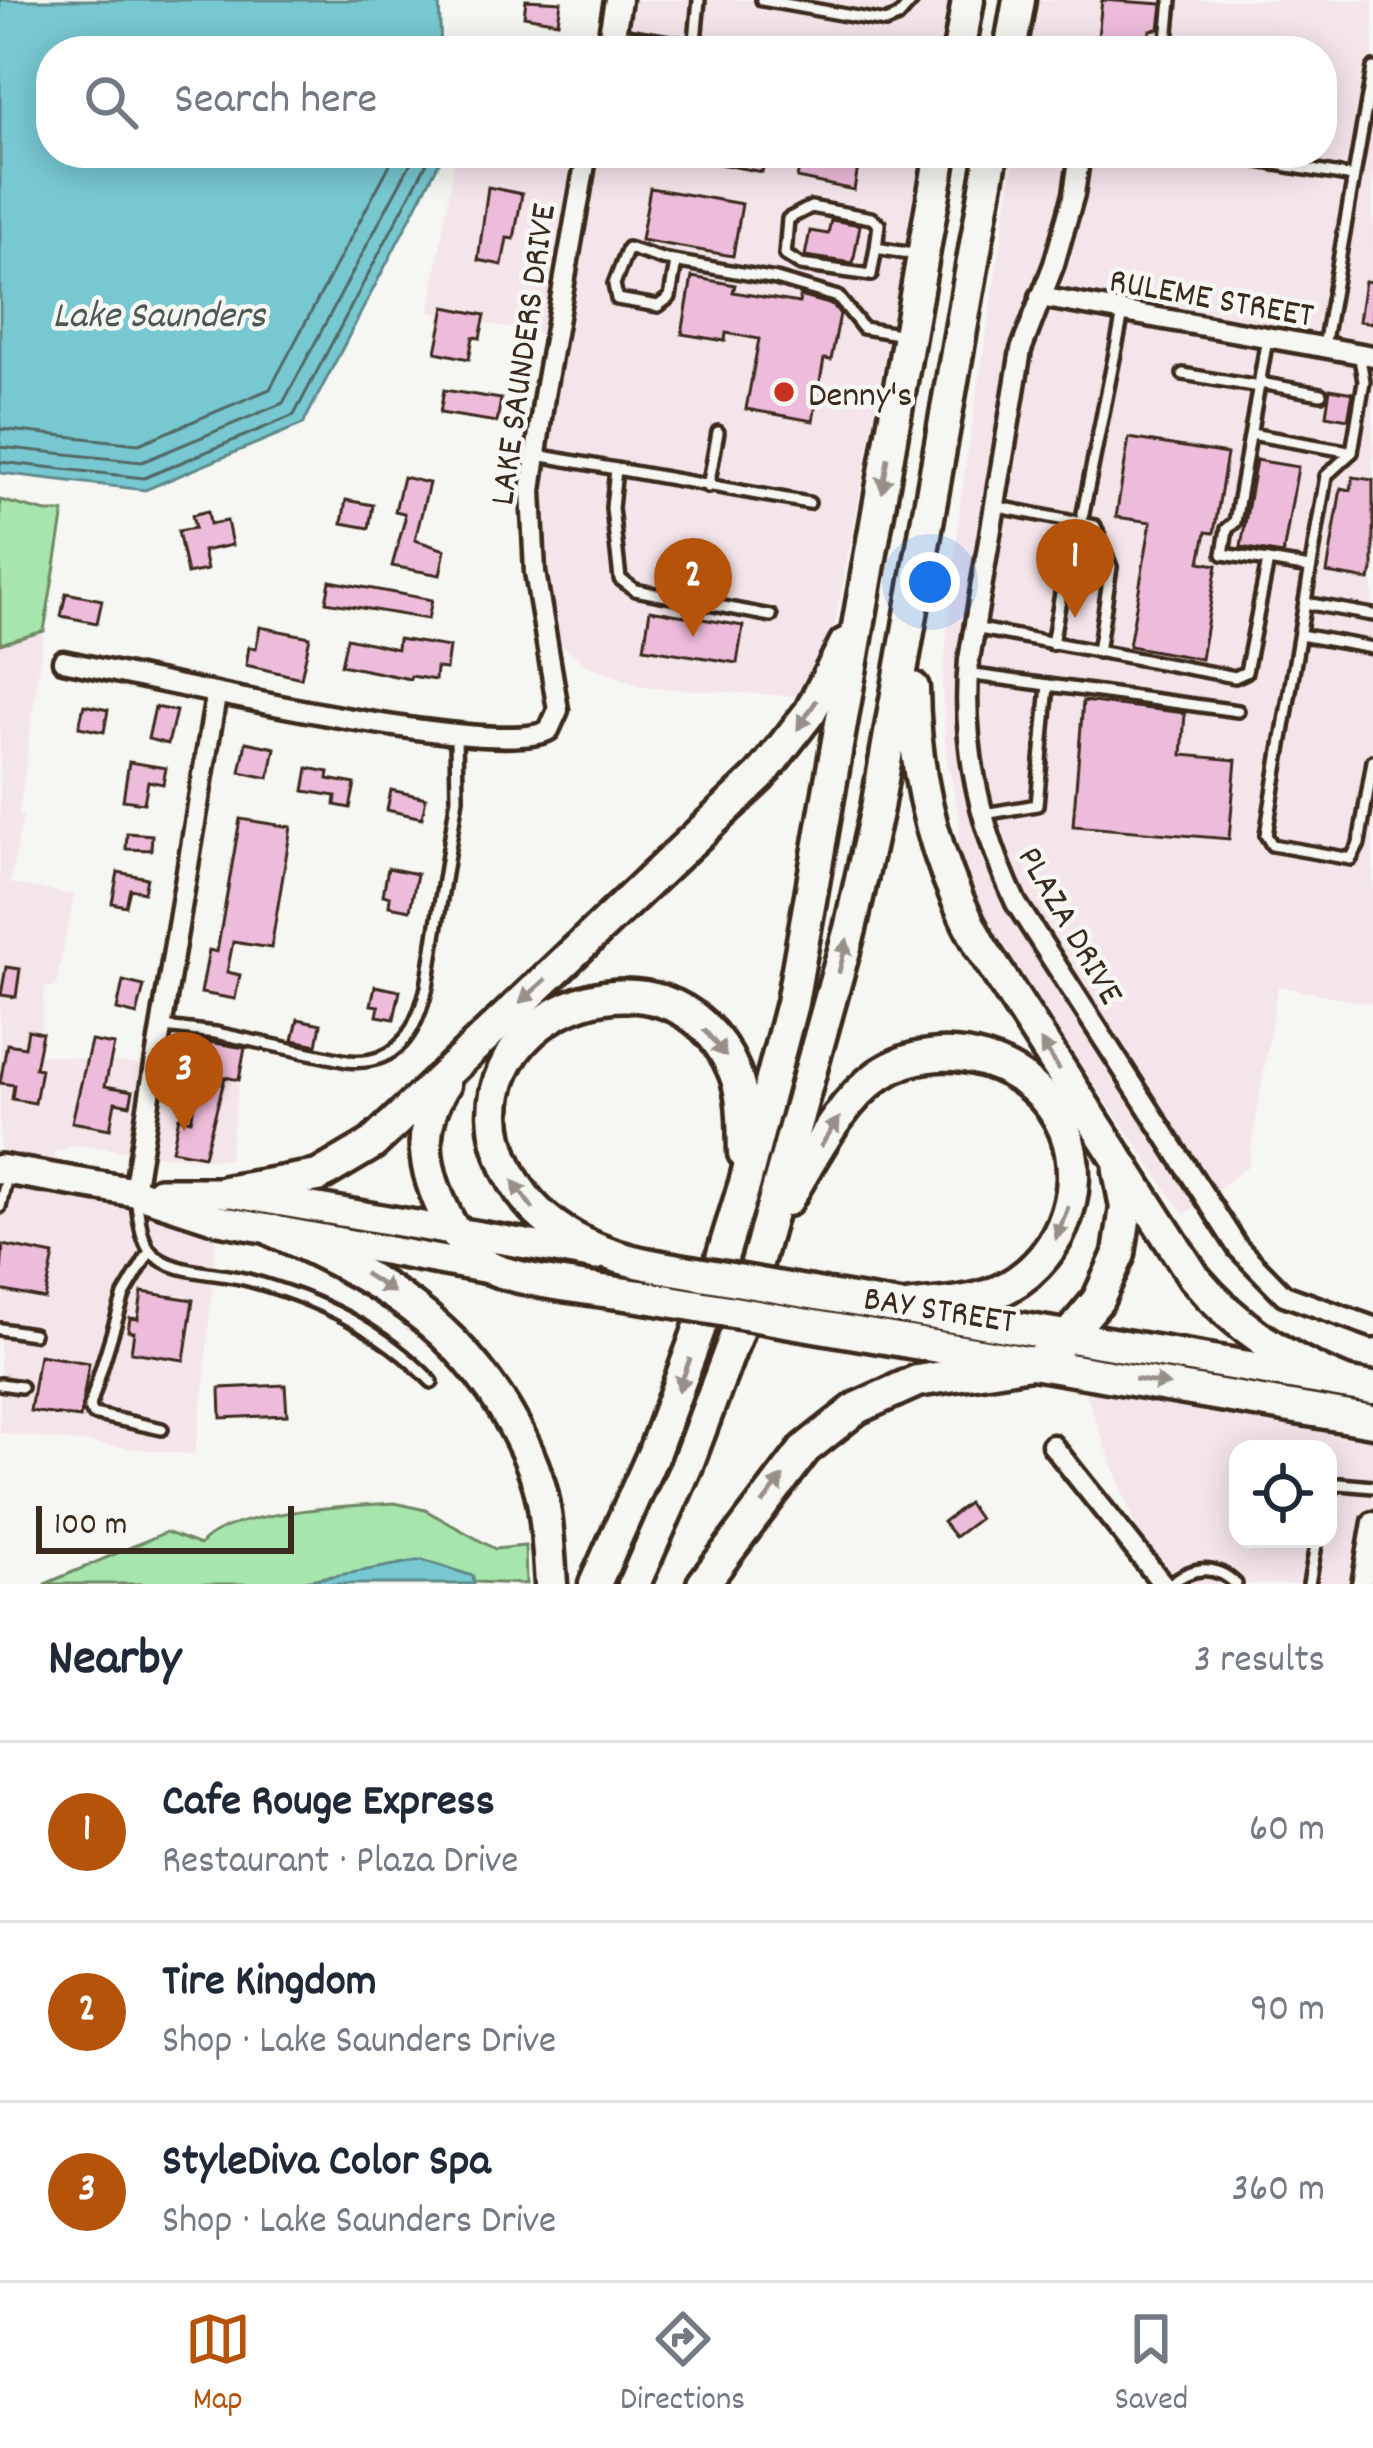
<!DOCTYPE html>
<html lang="en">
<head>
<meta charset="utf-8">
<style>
	body { margin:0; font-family:Dekko,sans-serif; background:#f2f2f3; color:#1f2937 }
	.controls { position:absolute; right:36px; bottom:36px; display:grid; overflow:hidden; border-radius:24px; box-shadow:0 6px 30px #0003 }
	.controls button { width:108px; height:108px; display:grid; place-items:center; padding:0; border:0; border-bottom:3px solid #e0e1e3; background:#fff; color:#1f2937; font:60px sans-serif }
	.scale { position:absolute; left:36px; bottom:30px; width:258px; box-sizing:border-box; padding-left:12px; border:6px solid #3b2a1e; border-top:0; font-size:33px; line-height:42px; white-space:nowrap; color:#3b2a1e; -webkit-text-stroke:9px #f6f6f2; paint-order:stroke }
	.you { position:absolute; left:930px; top:582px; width:42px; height:42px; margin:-30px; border:9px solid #fff; border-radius:50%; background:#1a73e8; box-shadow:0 0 0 18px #1a73e833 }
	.badge { display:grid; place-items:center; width:78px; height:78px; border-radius:50%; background:#b45309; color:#fff; font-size:39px; font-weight:700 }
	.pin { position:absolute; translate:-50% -99px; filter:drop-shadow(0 3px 6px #0008) }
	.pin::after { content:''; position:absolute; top:63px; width:42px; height:36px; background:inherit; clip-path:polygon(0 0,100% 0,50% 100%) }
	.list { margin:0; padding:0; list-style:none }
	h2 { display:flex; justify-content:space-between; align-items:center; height:156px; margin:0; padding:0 48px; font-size:51px }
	h2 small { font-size:39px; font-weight:400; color:#747a83 }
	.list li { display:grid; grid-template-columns:78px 1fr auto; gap:36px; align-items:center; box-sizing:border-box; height:180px; padding:0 48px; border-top:3px solid #e0e1e3 }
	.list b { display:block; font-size:45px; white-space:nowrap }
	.list p { margin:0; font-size:39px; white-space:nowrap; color:#747a83 }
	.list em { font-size:39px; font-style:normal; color:#747a83 }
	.icon { flex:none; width:66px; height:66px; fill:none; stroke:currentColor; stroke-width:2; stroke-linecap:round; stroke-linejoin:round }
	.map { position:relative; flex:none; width:1373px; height:1584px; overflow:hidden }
	.search { position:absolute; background:#fff; box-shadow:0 6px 30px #0003; left:36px; right:36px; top:36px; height:132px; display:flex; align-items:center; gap:30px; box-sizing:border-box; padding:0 42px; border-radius:48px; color:#747a83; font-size:45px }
	.sheet { height:696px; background:#fff }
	nav { display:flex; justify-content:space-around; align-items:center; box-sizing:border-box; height:168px; border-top:3px solid #e0e1e3; background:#fff; font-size:33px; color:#747a83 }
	nav a { display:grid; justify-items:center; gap:6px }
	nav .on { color:#b45309 }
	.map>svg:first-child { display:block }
	.built { fill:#f4e5eb; fill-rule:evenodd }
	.green { fill:#a6e5ac; stroke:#708865; stroke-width:3 }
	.water { fill:#78c8d2; stroke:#60898a; stroke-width:3 }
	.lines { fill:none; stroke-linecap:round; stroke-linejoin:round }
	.shore { stroke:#536966; stroke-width:3 }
	.building { fill:#eebcdb; stroke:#3b2a1e; stroke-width:3 }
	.service-casing { stroke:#3b2a1e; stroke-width:18 }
	.minor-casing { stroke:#3b2a1e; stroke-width:27 }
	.tertiary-casing { stroke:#3b2a1e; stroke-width:33 }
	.secondary-casing { stroke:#3b2a1e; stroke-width:36 }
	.primary-casing { stroke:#3b2a1e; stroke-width:39 }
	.service { stroke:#f6f6f2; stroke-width:9 }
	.minor { stroke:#f6f6f2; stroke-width:18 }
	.tertiary { stroke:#f6f6f2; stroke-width:24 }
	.secondary { stroke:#f6f6f2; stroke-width:27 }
	.primary { stroke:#f6f6f2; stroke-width:30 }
	.primary-bridge-casing { stroke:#3b2a1e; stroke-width:39; stroke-linecap:butt }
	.primary-bridge { stroke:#f6f6f2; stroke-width:30 }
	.oneway { fill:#989088 }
	.poi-dot { fill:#c8321e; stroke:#f6f6f2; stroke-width:4.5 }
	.labels { text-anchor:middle; stroke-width:9; stroke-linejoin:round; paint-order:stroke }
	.street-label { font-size:36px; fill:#3b2a1e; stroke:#f6f6f2 }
	.poi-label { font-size:36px; fill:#3b2a1e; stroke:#f6f6f2; text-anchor:start }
	.water-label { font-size:39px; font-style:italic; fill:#4d5954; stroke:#f6f6f2 }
</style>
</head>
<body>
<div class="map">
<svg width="1373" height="1584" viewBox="0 0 1373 1584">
	<rect width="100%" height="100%" fill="#f6f6f2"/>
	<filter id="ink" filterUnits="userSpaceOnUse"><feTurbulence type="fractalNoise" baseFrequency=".00833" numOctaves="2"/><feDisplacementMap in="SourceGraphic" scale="24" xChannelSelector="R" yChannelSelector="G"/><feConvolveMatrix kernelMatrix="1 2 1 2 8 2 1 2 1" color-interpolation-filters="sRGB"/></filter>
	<g filter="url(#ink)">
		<g class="built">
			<path d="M628,0H952L943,51H730L622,33Z"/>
			<path d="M1039,0H1373V1004L1278,986L1248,1166L1184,1215L1000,946L957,854L960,820L946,757L942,686L961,495L1015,153H1322V51H1031Z"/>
			<path d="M456,153H924L835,624L807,697L644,687L589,666L540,629L521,545L559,338L429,312Z"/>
			<path d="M44,631L19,815L23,816L10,883L74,895L56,987H45L38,1054L207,1072L239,1081L229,1160L164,1156L77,1145L54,1152L56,1169L0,1160V644Z"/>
			<path d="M0,1178L99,1195L217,1229L203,1398L194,1455L0,1433Z"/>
			<path d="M1082,1383L1373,1433V1584H1170L1139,1536ZM1238,1449H1328V1539H1238Z"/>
		</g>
		<g class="green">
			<path d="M0,500L46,512H64L44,631L0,644Z"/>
			<path d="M395,1503L425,1510L495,1549L525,1546L526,1584L329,1576L290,1584H45L166,1532L200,1545C222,1512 354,1505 395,1503Z"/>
		</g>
		<g class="water">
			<path d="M0,0H439L441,51H51V153H444L303,424L145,490L0,473Z"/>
			<path d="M422,1560L473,1576L474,1584H290Z"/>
		</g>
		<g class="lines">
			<g class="shore">
				<path d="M0,429L139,444L270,389L396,153"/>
				<path d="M0,447L142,462L283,403L416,153"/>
				<path d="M0,462L144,478L294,415L432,153"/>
			</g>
		</g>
		<g class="building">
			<path d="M526,0L561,2L558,22L524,16Z"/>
			<path d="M1102,0L1162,4L1159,29L1150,30L1148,48L1098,37Z"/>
			<path d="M699,153H766L762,172L698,160Z"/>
			<path d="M801,159L858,167L854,190L797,178Z"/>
			<path d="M488,187L522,194L514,239L507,238L502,265L478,260Z"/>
			<path d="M650,188L742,204L733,256L641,240Z"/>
			<path d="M831,220L860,225L853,263L805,256L810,231L828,234Z"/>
			<path d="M692,277L735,285L733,292L799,303L800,296L833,305L840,314L831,360L824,359L813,421L746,409L759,339L726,333L725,341L682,334Z"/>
			<path d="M1365,281L1373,282V323L1359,321Z"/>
			<path d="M445,307L485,315L480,338L473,337L469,359L436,352Z"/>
			<path d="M1330,389L1353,393L1348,419L1326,415Z"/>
			<path d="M444,390L501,399L497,422L440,413Z"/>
			<path d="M1129,438L1227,454L1214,533L1206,532L1200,562L1217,565L1201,659L1129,646L1151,522L1116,517Z"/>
			<path d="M1256,460L1298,467L1283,554L1241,547Z"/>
			<path d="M403,477L429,483L415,540L445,550L440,575L392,566L405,519L404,513L395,511Z"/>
			<path d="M1353,477L1373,480V571L1369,580L1327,573L1341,488L1351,490Z"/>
			<path d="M346,500L373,505L369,528L342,523Z"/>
			<path d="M208,511L210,524L227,521L232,545L203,551L207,570L187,574L178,531L195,528L192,515Z"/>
			<path d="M330,581L432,600L428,619L326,602Z"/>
			<path d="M66,593L102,600L97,623L61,616Z"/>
			<path d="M650,610L743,626L737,663L644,648Z"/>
			<path d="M260,627L310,637L301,678L246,665L249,647L256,648Z"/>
			<path d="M347,638L397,649L398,639L449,647L446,669L436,668L435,680L411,676L410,679L341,665Z"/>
			<path d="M1083,701L1185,713L1182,755L1236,760L1229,839L1073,826Z"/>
			<path d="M84,705L108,710L104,732L79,727Z"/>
			<path d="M155,707L176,711L168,744L148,739Z"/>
			<path d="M246,742L275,748L269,778L240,772Z"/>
			<path d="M129,762L166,768L163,784L148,781L144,803L123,800Z"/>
			<path d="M308,768L329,772L328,779L355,784L350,808L335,805L336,796L304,791Z"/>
			<path d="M391,790L426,798L422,818L387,810Z"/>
			<path d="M240,819L291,827L271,948L233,942L227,972L240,975L235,999L201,993L209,950L217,952Z"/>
			<path d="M127,833L152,835L151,850L126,849Z"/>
			<path d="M388,868L417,874L410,910L389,906L390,897L383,895Z"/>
			<path d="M118,872L147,878L144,892L130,889L126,906L112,903Z"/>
			<path d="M6,967L20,969L16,997L1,995Z"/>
			<path d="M123,981L144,986L137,1015L117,1010Z"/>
			<path d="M375,986L400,991L394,1019L377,1016L379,1006L371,1005Z"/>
			<path d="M298,1019L321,1024L317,1045L293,1040Z"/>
			<path d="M28,1030L42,1033L35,1068L41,1069L35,1103L12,1099L14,1085L0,1083L7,1044L25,1047Z"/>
			<path d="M196,1040L245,1048L239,1080L225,1077L204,1156L172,1150L179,1117L191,1120L197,1091L207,1093L214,1057L193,1053Z"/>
			<path d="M91,1041L114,1045L105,1086L133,1091L130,1105L115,1102L110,1129L72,1122Z"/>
			<path d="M3,1245L54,1255L45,1299L0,1290Z"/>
			<path d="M142,1292L193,1300L184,1360L131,1352L134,1332L128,1331L130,1318L138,1319Z"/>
			<path d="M39,1355L89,1363L80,1418L30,1411Z"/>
			<path d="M285,1385L287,1415L221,1418L220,1388Z"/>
			<path d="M968,1503L979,1519L955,1537L943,1522Z"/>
		</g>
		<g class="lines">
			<g class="service-casing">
				<g id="service">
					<path d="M762,0L885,22L898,17L913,0"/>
					<path d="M694,51L699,0"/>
					<path d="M1166,51L1171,0"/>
					<path d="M1211,153L1353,177"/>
					<path d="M876,248L879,224L871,218L811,207L788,219L785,255L801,265L871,275L876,248L918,255"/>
					<path d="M676,262L670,297L658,306L617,299L614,284L628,248L662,259L776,279L838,297L863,328L904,335"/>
					<path d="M1324,346L1373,68"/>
					<path d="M1359,353L1364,381L1352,452L1326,476L1266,835L1272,845L1351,859L1359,844L1373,761"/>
					<path d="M1183,374L1259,387"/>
					<path d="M1260,383L1321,394"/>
					<path d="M1251,434L1352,452"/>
					<path d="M537,455L809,503"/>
					<path d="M616,469L612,508L620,579L635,590L771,616"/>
					<path d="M708,487L718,432"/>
					<path d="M994,506L1095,526L1111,567L1098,652"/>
					<path d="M1081,523L1123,313"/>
					<path d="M1268,561L1310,568"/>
					<path d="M1305,603L1373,615"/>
					<path d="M974,628L1235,677L1246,672L1268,561L1223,554L1227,529L1235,522L1267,339"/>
					<path d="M1300,635L1373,648"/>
					<path d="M1052,644L1074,521"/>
					<path d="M967,674L1238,711"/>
					<path d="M984,814L1037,805L1048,685"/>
					<path d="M164,1027L216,1033L347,1061C398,1066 416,1032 427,987L457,798L456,736"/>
					<path d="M136,1198C139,1214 140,1239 151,1252C171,1274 219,1272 248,1280C319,1299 381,1329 432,1382"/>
					<path d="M0,1207L7,1176"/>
					<path d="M150,1251L124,1295L89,1409L93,1414L162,1429"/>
					<path d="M0,1329L33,1334"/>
					<path d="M0,1384L21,1387"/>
					<path d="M1328,1491L1340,1484L1373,1487"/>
					<path d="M1170,1584C1192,1567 1214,1563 1236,1584"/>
					<path d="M1309,1584L1317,1539"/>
				</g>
			</g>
			<g class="minor-casing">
				<g id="minor">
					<path d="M1080,153L1074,194L1054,264L1021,350L969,660C961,745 980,827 1016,903L1238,1248L1284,1295L1373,1327"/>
					<path d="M1040,297L1373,356"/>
					<path d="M63,661C140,676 498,761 549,730L558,710L535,572L531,491L544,396L587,153"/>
					<path d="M134,1192L216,696"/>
					<path d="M1052,1445L1163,1584"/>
					<path d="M1362,1584L1373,1522"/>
				</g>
			</g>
			<g class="tertiary-casing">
				<path id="tertiary" d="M618,0L611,40L678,51"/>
			</g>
			<g class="secondary-casing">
				<g id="secondary">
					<path d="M0,1169L134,1192L219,1220L494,1270"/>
					<path d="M160,1192H225L596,1256"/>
				</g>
			</g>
			<g class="primary-casing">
				<g id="primary">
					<path d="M959,51L968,0"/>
					<path d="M1010,51L1019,0"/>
					<path d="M913,688C914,781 936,866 981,947L1194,1277C1237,1328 1284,1358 1345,1383"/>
					<path d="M444,1085C415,1130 424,1172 447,1218C457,1237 469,1257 489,1267C517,1282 610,1291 646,1297"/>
					<path d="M225,1192L318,1176L372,1144L760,776L810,712L845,644"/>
					<path d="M787,1200C813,1158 838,1104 879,1075C941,1032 1036,1061 1065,1131C1089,1193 1057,1267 997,1292C969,1304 936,1304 906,1308"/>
					<path d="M274,1231C376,1276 458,1323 513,1424C526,1448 538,1474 543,1501C548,1528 549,1556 551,1584"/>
					<path d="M656,1266C595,1255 536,1229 508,1170C435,1019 671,919 734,1071C745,1097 743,1126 744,1153"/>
					<path d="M811,1293L1373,1388"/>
					<path d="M803,1324L1373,1421"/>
					<path d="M595,1584L654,1452L704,1316L745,1183L792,1003L941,153"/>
					<path d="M634,1584L687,1465L740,1324L850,929L877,808L992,153"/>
					<path d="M703,1584L805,1449L857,1408L917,1381L1037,1362L1068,1336L1098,1300L1119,1254L1126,1207L1119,1171"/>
				</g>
			</g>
			<use href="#service" class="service"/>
			<use href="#minor" class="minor"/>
			<use href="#tertiary" class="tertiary"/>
			<use href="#secondary" class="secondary"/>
			<use href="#primary" class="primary"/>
			<g class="primary-bridge-casing">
				<g id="primary-bridge">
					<path d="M656,1266L811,1293"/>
					<path d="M646,1297L803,1324"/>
				</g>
			</g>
			<use href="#primary-bridge" class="primary-bridge"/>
		</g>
		<defs><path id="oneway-solid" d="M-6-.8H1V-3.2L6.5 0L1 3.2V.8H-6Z" transform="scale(3)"/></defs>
		<g class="oneway">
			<use href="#oneway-solid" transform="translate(885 475) rotate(100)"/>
			<use href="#oneway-solid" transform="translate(807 715) rotate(123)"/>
			<use href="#oneway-solid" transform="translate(843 956) rotate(-76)"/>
			<use href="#oneway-solid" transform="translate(533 991) rotate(138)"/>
			<use href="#oneway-solid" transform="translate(715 1043) rotate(51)"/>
			<use href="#oneway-solid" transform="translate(1050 1055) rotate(-123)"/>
			<use href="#oneway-solid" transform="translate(830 1132) rotate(-57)"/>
			<use href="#oneway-solid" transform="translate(523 1195) rotate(-126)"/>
			<use href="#oneway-solid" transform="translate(1062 1223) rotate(111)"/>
			<use href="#oneway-solid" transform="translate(379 1283) rotate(33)"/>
			<use href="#oneway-solid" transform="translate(684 1375) rotate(110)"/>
			<use href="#oneway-solid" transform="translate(1152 1382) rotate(10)"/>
			<use href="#oneway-solid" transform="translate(773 1490) rotate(-53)"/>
		</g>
	</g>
	<circle class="poi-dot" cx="784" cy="392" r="12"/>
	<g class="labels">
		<g class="street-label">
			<text transform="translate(1212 295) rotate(10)" y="13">RULEME STREET</text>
			<text transform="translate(520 354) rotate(-82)" y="13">LAKE SAUNDERS DRIVE</text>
			<text transform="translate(1073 924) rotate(60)" y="13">PLAZA DRIVE</text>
			<text transform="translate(940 1307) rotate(9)" y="13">BAY STREET</text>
		</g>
		<g class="poi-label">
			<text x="808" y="405">Denny's</text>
		</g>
		<g class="water-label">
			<text x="159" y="326">Lake Saunders</text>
		</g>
	</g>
</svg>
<div class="controls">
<button><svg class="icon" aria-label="locate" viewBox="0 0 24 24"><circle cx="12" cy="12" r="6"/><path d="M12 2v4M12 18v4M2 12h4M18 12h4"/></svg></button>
</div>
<div class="scale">100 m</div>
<div class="you"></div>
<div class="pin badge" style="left:1075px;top:618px">1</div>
<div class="pin badge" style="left:693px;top:637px">2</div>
<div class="pin badge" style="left:184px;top:1131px">3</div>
<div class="search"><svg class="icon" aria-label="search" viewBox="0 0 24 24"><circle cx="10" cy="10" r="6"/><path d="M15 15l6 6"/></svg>Search here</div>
</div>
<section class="sheet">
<h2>Nearby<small>3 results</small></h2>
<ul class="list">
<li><span class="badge">1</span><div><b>Cafe Rouge Express</b><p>Restaurant · Plaza Drive</p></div><em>60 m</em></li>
<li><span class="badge">2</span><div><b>Tire Kingdom</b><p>Shop · Lake Saunders Drive</p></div><em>90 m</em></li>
<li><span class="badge">3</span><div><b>StyleDiva Color Spa</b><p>Shop · Lake Saunders Drive</p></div><em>360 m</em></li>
</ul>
</section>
<nav>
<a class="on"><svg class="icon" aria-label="map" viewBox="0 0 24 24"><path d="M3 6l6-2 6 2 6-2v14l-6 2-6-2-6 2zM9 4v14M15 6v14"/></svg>Map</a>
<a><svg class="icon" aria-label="directions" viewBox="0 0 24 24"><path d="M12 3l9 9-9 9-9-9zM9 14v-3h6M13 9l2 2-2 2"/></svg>Directions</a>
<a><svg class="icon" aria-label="saved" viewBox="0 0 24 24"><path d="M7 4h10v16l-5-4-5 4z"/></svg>Saved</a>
</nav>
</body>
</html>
